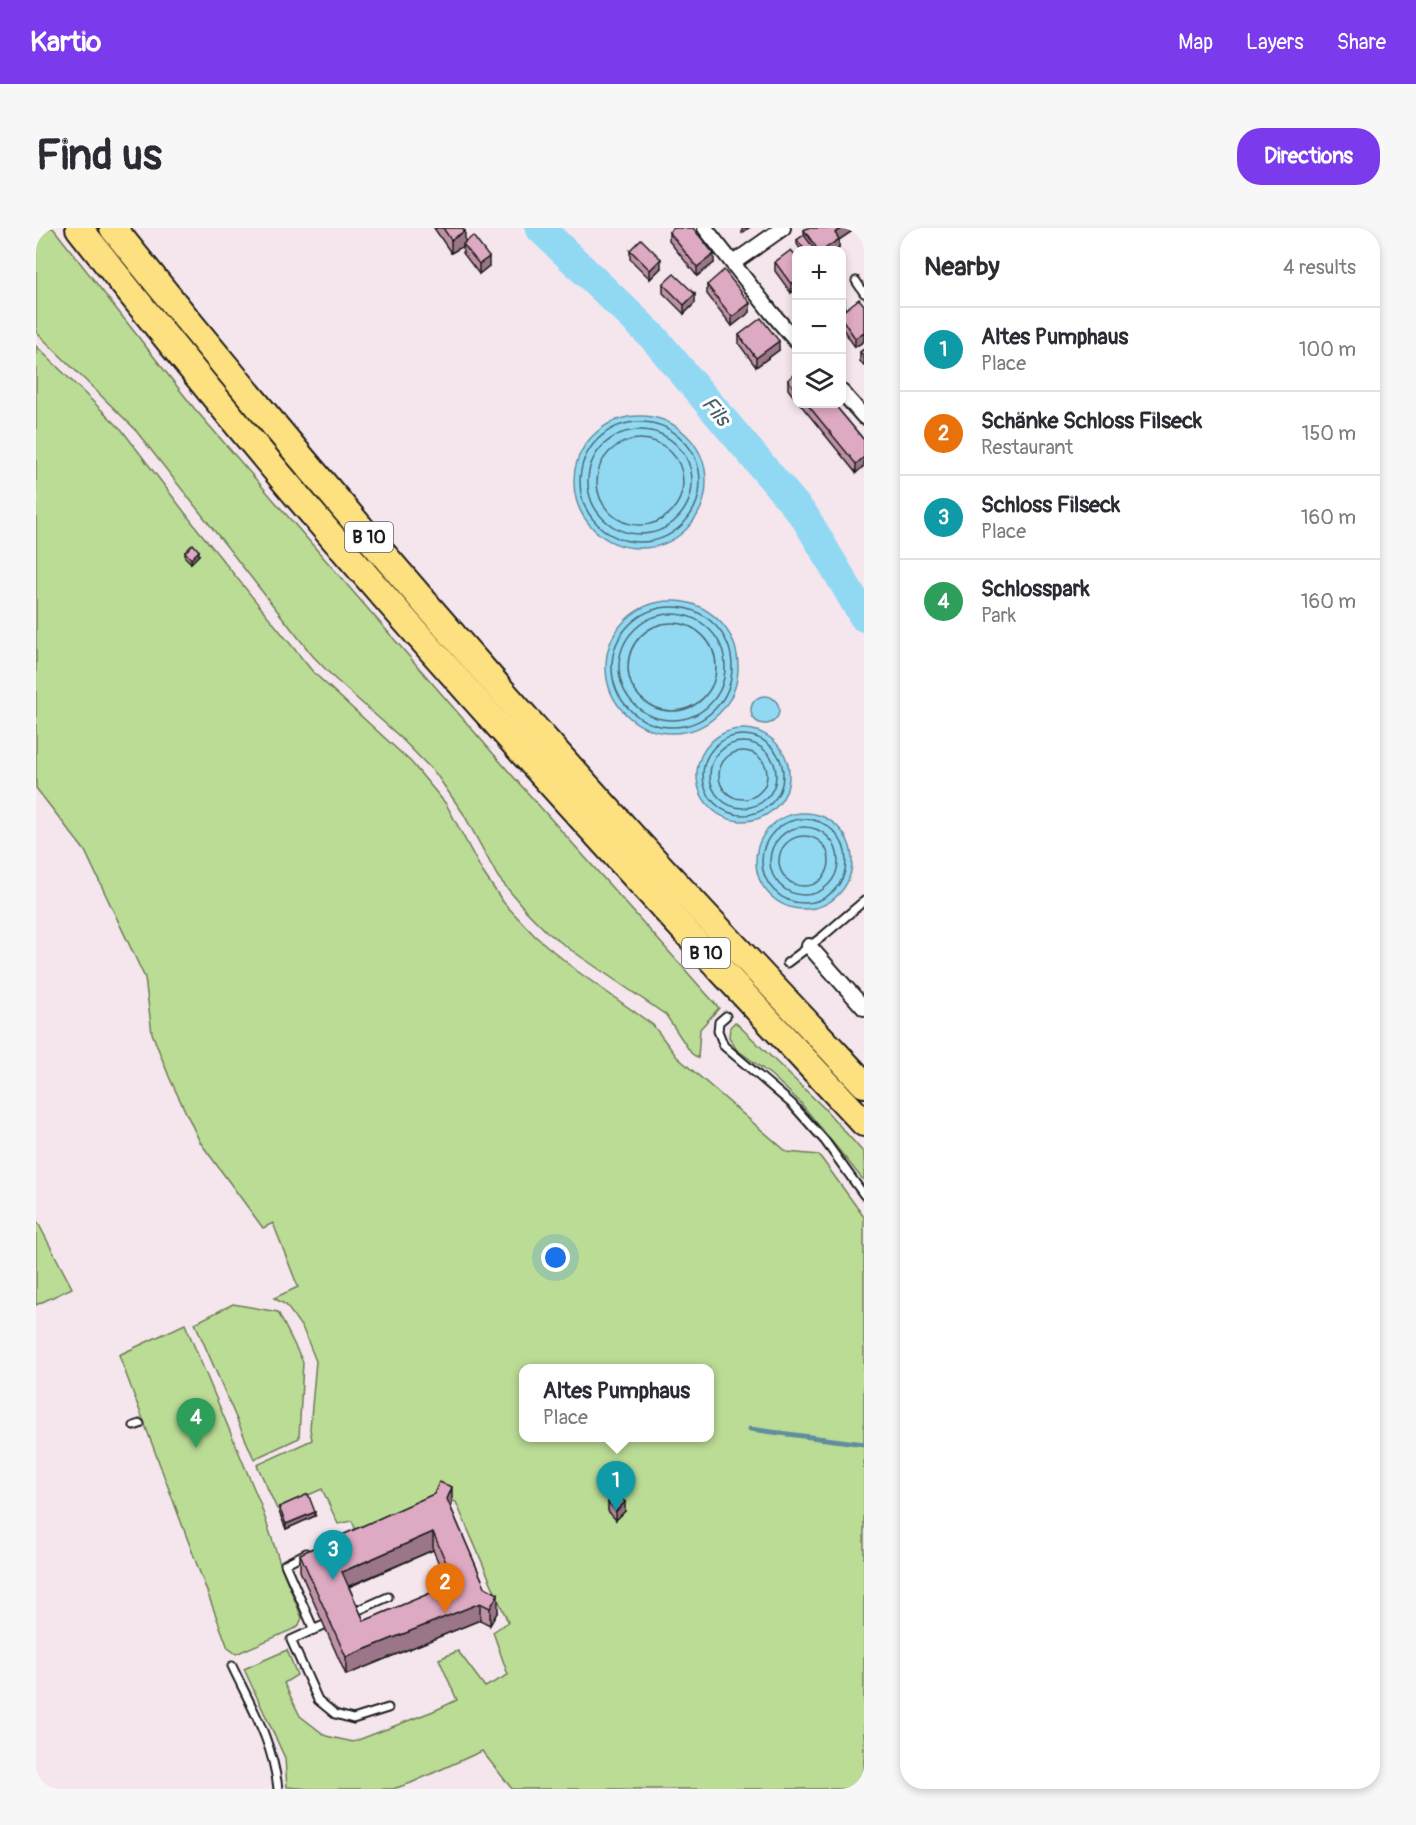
<!DOCTYPE html>
<html lang="en">
<head>
<meta charset="utf-8">
<style>
	body { margin:0; font-family:Pangolin,sans-serif; background:#f7f7f7; color:#2b2b33 }
	.controls { position:absolute; right:18px; top:18px; display:grid; overflow:hidden; border-radius:12px; box-shadow:0 3px 9px #0003 }
	.controls button { width:54px; height:54px; display:grid; place-items:center; padding:0; border:0; border-bottom:2px solid #e1e1e2; background:#fff; color:#2b2b33; font:30px sans-serif }
	.you { position:absolute; left:520px; top:1030px; width:21px; height:21px; margin:-15px; border:4px solid #fff; border-radius:50%; background:#1a73e8; box-shadow:0 0 0 9px #1a73e833 }
	.badge { display:grid; place-items:center; width:39px; height:39px; border-radius:50%; background:#7c3aed; color:#fff; font-size:20px; font-weight:700 }
	.pin { position:absolute; translate:-50% -50px; filter:drop-shadow(0 2px 3px #0008) }
	.pin::after { content:''; position:absolute; top:32px; width:21px; height:18px; background:inherit; clip-path:polygon(0 0,100% 0,50% 100%) }
	.popup { position:absolute; left:483px; top:1136px; width:195px; height:78px; box-sizing:border-box; display:grid; place-content:center; border-radius:12px; background:#fff; filter:drop-shadow(0 2px 4px #0005); font-size:20px; white-space:nowrap; color:#7c7c81 }
	.popup b { font-size:22px; color:#2b2b33 }
	.popup::after { content:''; position:absolute; left:50%; top:100%; margin-left:-12px; border:12px solid transparent; border-top-color:#fff }
	.list { margin:0; padding:0; list-style:none }
	h2 { display:flex; justify-content:space-between; align-items:center; height:78px; margin:0; padding:0 24px; font-size:26px }
	h2 small { font-size:20px; font-weight:400; color:#7c7c81 }
	.list li { display:grid; grid-template-columns:39px 1fr auto; gap:18px; align-items:center; box-sizing:border-box; height:84px; padding:0 24px; border-top:2px solid #e1e1e2 }
	.list b { display:block; font-size:22px; white-space:nowrap }
	.list p { margin:0; font-size:20px; white-space:nowrap; color:#7c7c81 }
	.list em { font-size:20px; font-style:normal; color:#7c7c81 }
	.icon { flex:none; width:33px; height:33px; fill:none; stroke:currentColor; stroke-width:2; stroke-linecap:round; stroke-linejoin:round }
	.map { position:relative; flex:none; width:828px; height:1561px; overflow:hidden; border-radius:24px }
	header { display:flex; align-items:center; gap:36px; box-sizing:border-box; height:84px; padding:0 30px; background:#7c3aed; color:#fff }
	header strong { font-size:28px }
	nav { display:flex; gap:33px; margin-inline-start:auto; font-size:21px }
	.intro { display:flex; align-items:center; justify-content:space-between; box-sizing:border-box; height:144px; padding:0 36px }
	h1 { margin:0; font-size:42px }
	.button { padding:15px 27px; border-radius:24px; background:#7c3aed; color:#fff; font-size:21px; font-weight:700 }
	main { display:flex; gap:36px; padding:0 36px }
	aside { flex:1; background:#fff; border-radius:24px; box-shadow:0 3px 9px #0003 }
	.map>svg:first-child { display:block }
	.green { fill:#bbdc95; stroke:#6c7c58; stroke-width:1.5; fill-rule:evenodd }
	.water { fill:#91d9f3; stroke:#628d9d; stroke-width:1.5 }
	.lines { fill:none; stroke-linecap:round; stroke-linejoin:round }
	.shore { stroke:#4b6872; stroke-width:1.5 }
	.stream { stroke:#628d9d; stroke-width:5 }
	.river { stroke:#91d9f3; stroke-width:30 }
	.lane-casing { stroke:#1c1c1c; stroke-width:11 }
	.street-casing { stroke:#1c1c1c; stroke-width:18 }
	.highway-casing { stroke:#1c1c1c; stroke-width:30 }
	.lane { stroke:#fff; stroke-width:7 }
	.street { stroke:#fff; stroke-width:14 }
	.highway { stroke:#fde080; stroke-width:26 }
	.wall { fill:#bf91a7; stroke:#1c1c1c; stroke-width:1.5; fill-rule:evenodd }
	.shaded-wall { fill:#9b7688; stroke:#1c1c1c; stroke-width:1.5 }
	.building { fill:#dea9c2; stroke:#1c1c1c; stroke-width:1.5; fill-rule:evenodd }
	.labels { text-anchor:middle; stroke-width:6; stroke-linejoin:round; paint-order:stroke }
	.shield { fill:#fff; stroke:#606060; stroke-width:1.5 }
	.shield-label { font-size:18px; font-weight:bold; fill:#1c1c1c }
	.water-label { font-size:21px; font-style:italic; fill:#455e67; stroke:#fff }
</style>
</head>
<body>
<header>
<strong>Kartio</strong>
<nav><a>Map</a><a>Layers</a><a>Share</a></nav>
</header>
<div class="intro"><h1>Find us</h1><a class="button">Directions</a></div>
<main>
<div class="map">
<svg width="828" height="1561" viewBox="0 0 828 1561">
	<rect width="100%" height="100%" fill="#f5e5ed"/>
	<filter id="ink" filterUnits="userSpaceOnUse"><feTurbulence type="fractalNoise" baseFrequency=".0167" numOctaves="2"/><feDisplacementMap in="SourceGraphic" scale="12" xChannelSelector="R" yChannelSelector="G"/><feConvolveMatrix kernelMatrix="1 2 1 2 8 2 1 2 1" color-interpolation-filters="sRGB"/></filter>
	<g filter="url(#ink)">
		<g class="green">
			<path d="M0,0H17L158,180L474,545L683,780L664,801L662,830L655,825L630,787L535,722L511,704L491,684L462,649L427,585L400,546L363,508L298,450L276,427L97,199L0,104Z"/>
			<path d="M55,0H63L264,249L261,253Z"/>
			<path d="M0,118L86,202L159,298L277,444L375,534L410,576L446,643L468,675L499,708L541,743L617,797L641,829L751,924L783,927L828,989V1561H476L446,1523L375,1555L357,1561H274L251,1559L249,1530L208,1441L251,1422L261,1447L248,1455L264,1488L290,1508L317,1514L400,1482L421,1472L403,1431L422,1423L449,1459L472,1447L457,1404L472,1394L420,1274L400,1266L324,1312L316,1293L302,1296L286,1261L241,1281L221,1237L276,1212L274,1201L280,1133L267,1101L250,1077L238,1070L262,1059L237,995L227,1000L164,914L134,851L116,805L109,750L49,623L0,560ZM487,1140H673V1210H487Z"/>
			<path d="M699,794L787,879L828,925V953L763,873L735,847L700,821L693,809L694,799Z"/>
			<path d="M0,991L36,1060L0,1077Z"/>
			<path d="M197,1076L242,1084L267,1134L263,1210L218,1231L159,1095Z"/>
			<path d="M149,1096L224,1275L245,1338L266,1390L262,1399L200,1426L192,1420L83,1127Z"/>
		</g>
		<g class="water">
			<circle cx="604" cy="254" r="66"/>
			<circle cx="636" cy="439" r="66"/>
			<circle cx="729" cy="482" r="14"/>
			<circle cx="707" cy="547" r="46"/>
			<circle cx="768" cy="633" r="48"/>
		</g>
		<g class="lines">
			<g class="shore">
				<circle cx="604" cy="254" r="60"/>
				<circle cx="604" cy="254" r="52"/>
				<circle cx="604" cy="254" r="43"/>
				<circle cx="636" cy="439" r="60"/>
				<circle cx="636" cy="439" r="53"/>
				<circle cx="636" cy="439" r="44"/>
				<circle cx="707" cy="547" r="40"/>
				<circle cx="707" cy="547" r="33"/>
				<circle cx="707" cy="547" r="24"/>
				<circle cx="768" cy="633" r="42"/>
				<circle cx="768" cy="633" r="34"/>
				<circle cx="768" cy="633" r="25"/>
			</g>
			<path class="stream" d="M714,1201L828,1216"/>
			<path class="river" d="M504,0L617,109L769,289L828,389"/>
			<g class="lane-casing">
				<g id="lane">
					<path d="M820,53L828,65"/>
					<path d="M751,735L787,708L828,673"/>
					<path d="M690,788L683,794L682,803L688,818L756,876L789,913L828,967"/>
					<path d="M98,1198L104,1196"/>
					<path d="M270,1325L249,1336L278,1402"/>
					<path d="M316,1385L352,1369"/>
					<path d="M288,1397L255,1412L282,1472L299,1486L317,1491L352,1480"/>
					<path d="M196,1438C216,1480 237,1514 242,1561"/>
				</g>
			</g>
			<g class="street-casing">
				<g id="street">
					<path d="M669,0L735,84L760,113"/>
					<path d="M697,35L747,0"/>
					<path d="M806,164L828,189"/>
					<path d="M773,718L828,780"/>
				</g>
			</g>
			<g class="highway-casing">
				<g id="highway">
					<path d="M43,0C128,108 215,215 305,319C475,515 650,706 828,895"/>
					<path d="M77,0C244,208 417,412 597,609C673,692 751,773 828,856"/>
				</g>
			</g>
			<use href="#lane" class="lane"/>
			<use href="#street" class="street"/>
			<use href="#highway" class="highway"/>
		</g>
		<g class="wall">
			<path d="M398,0H426L429,15L453,38L443,46L427,25V18L415,25Z"/>
			<path d="M816,0V3L803,12V20L800,22H765L761,16V12L768,7V2Z"/>
			<path d="M633,4L678,35L661,48L633,13Z"/>
			<path d="M594,22L625,40L614,51L594,31Z"/>
			<path d="M760,27V61L755,65L739,43V34Z"/>
			<path d="M627,56L659,75L648,86L627,65Z"/>
			<path d="M671,57L714,84L696,98L671,66Z"/>
			<path d="M806,67L809,81L828,77V113L819,119L806,100Z"/>
			<path d="M703,107L743,122L720,139L703,116Z"/>
			<path d="M828,121V138L824,133V124Z"/>
			<path d="M760,144V172L752,161V152Z"/>
			<path d="M764,176H798L828,212L820,245Z"/>
			<path d="M149,324L163,327L155,335L149,329Z"/>
			<path d="M398,1266L416,1276L415,1280L449,1359L462,1383L454,1397L444,1392L310,1447L264,1343V1326ZM397,1322L410,1352L409,1359L328,1393L313,1359Z"/>
			<path d="M572,1274L589,1283L580,1292L572,1283Z"/>
			<path d="M243,1279L279,1288L250,1301L243,1284Z"/>
		</g>
		<g class="shaded-wall">
			<path d="M706,0H713L706,5Z"/>
			<path d="M807,0H816V3L803,12V20L800,22H787L799,5Z"/>
			<path d="M429,3V17L415,25V12Z"/>
			<path d="M678,26V35L661,48V39Z"/>
			<path d="M453,29V38L443,46V36Z"/>
			<path d="M625,31V40L614,51V42Z"/>
			<path d="M760,52V61L755,65V56Z"/>
			<path d="M659,66V75L648,86V77Z"/>
			<path d="M809,72V81L806,84V75Z"/>
			<path d="M714,75V84L696,98V89Z"/>
			<path d="M828,104V113L819,119V110Z"/>
			<path d="M743,113V122L720,139V130Z"/>
			<path d="M828,229V238L820,245V236Z"/>
			<path d="M163,323V327L155,335V331Z"/>
			<path d="M416,1259V1276L411,1289V1271Z"/>
			<path d="M589,1274V1283L580,1292V1283Z"/>
			<path d="M279,1284V1288L250,1301V1296Z"/>
			<path d="M397,1304V1322L306,1361V1344Z"/>
			<path d="M462,1366V1383L454,1397V1380Z"/>
			<path d="M444,1375V1392L310,1447V1429Z"/>
		</g>
		<g class="building">
			<path d="M407,0H426L429,3L415,12Z"/>
			<path d="M638,0H657L678,26L661,39L633,4Z"/>
			<path d="M771,0H807L799,5L803,11L787,22H782L768,2Z"/>
			<path d="M768,7L779,22H769L761,12Z"/>
			<path d="M437,8L453,29L443,36L427,16Z"/>
			<path d="M605,11L625,31L614,42L594,22Z"/>
			<path d="M755,22L760,28V27V52L755,56L739,34Z"/>
			<path d="M688,42L714,75L696,89L671,57Z"/>
			<path d="M638,46L659,66L648,77L627,56Z"/>
			<path d="M806,67L809,72L806,75Z"/>
			<path d="M823,71L828,77V104L819,110L806,91V84Z"/>
			<path d="M725,90L743,113L720,130L703,107Z"/>
			<path d="M828,121V129L824,124Z"/>
			<path d="M760,144V163L752,152Z"/>
			<path d="M771,176H798L828,212V229L820,236Z"/>
			<path d="M157,316L163,323L155,331L149,324Z"/>
			<path d="M403,1254L416,1259L411,1271L449,1359L462,1366L454,1380L444,1375L310,1429L264,1326L398,1266ZM397,1304L415,1346L410,1352L409,1359L328,1393L306,1344Z"/>
			<path d="M272,1266L279,1284L250,1296L243,1279Z"/>
			<path d="M581,1266L589,1274L580,1283L572,1274Z"/>
		</g>
	</g>
	<g class="labels">
		<g class="shield">
			<rect x="309" y="294" width="48" height="30" rx="4.5"/>
			<rect x="646" y="710" width="48" height="30" rx="4.5"/>
		</g>
		<g class="shield-label">
			<text x="333" y="315">B 10</text>
			<text x="670" y="731">B 10</text>
		</g>
		<g class="water-label">
			<text transform="translate(680 183) rotate(50)" y="7">Fils</text>
		</g>
	</g>
</svg>
<div class="controls">
<button>+</button>
<button>−</button>
<button><svg class="icon" aria-label="layers" viewBox="0 0 24 24"><path d="M12 4l9 5-9 5-9-5zM3 14l9 5 9-5"/></svg></button>
</div>
<div class="you"></div>
<div class="pin badge" style="left:580px;top:1283px;background:#0f9aa8">1</div>
<div class="popup"><b>Altes Pumphaus</b>Place</div>
<div class="pin badge" style="left:409px;top:1385px;background:#e8710a">2</div>
<div class="pin badge" style="left:297px;top:1352px;background:#0f9aa8">3</div>
<div class="pin badge" style="left:160px;top:1220px;background:#2e9e5b">4</div>
</div>
<aside>
<h2>Nearby<small>4 results</small></h2>
<ul class="list">
<li><span class="badge" style="background:#0f9aa8">1</span><div><b>Altes Pumphaus</b><p>Place</p></div><em>100 m</em></li>
<li><span class="badge" style="background:#e8710a">2</span><div><b>Schänke Schloss Filseck</b><p>Restaurant</p></div><em>150 m</em></li>
<li><span class="badge" style="background:#0f9aa8">3</span><div><b>Schloss Filseck</b><p>Place</p></div><em>160 m</em></li>
<li><span class="badge" style="background:#2e9e5b">4</span><div><b>Schlosspark</b><p>Park</p></div><em>160 m</em></li>
</ul>
</aside>
</main>
</body>
</html>
